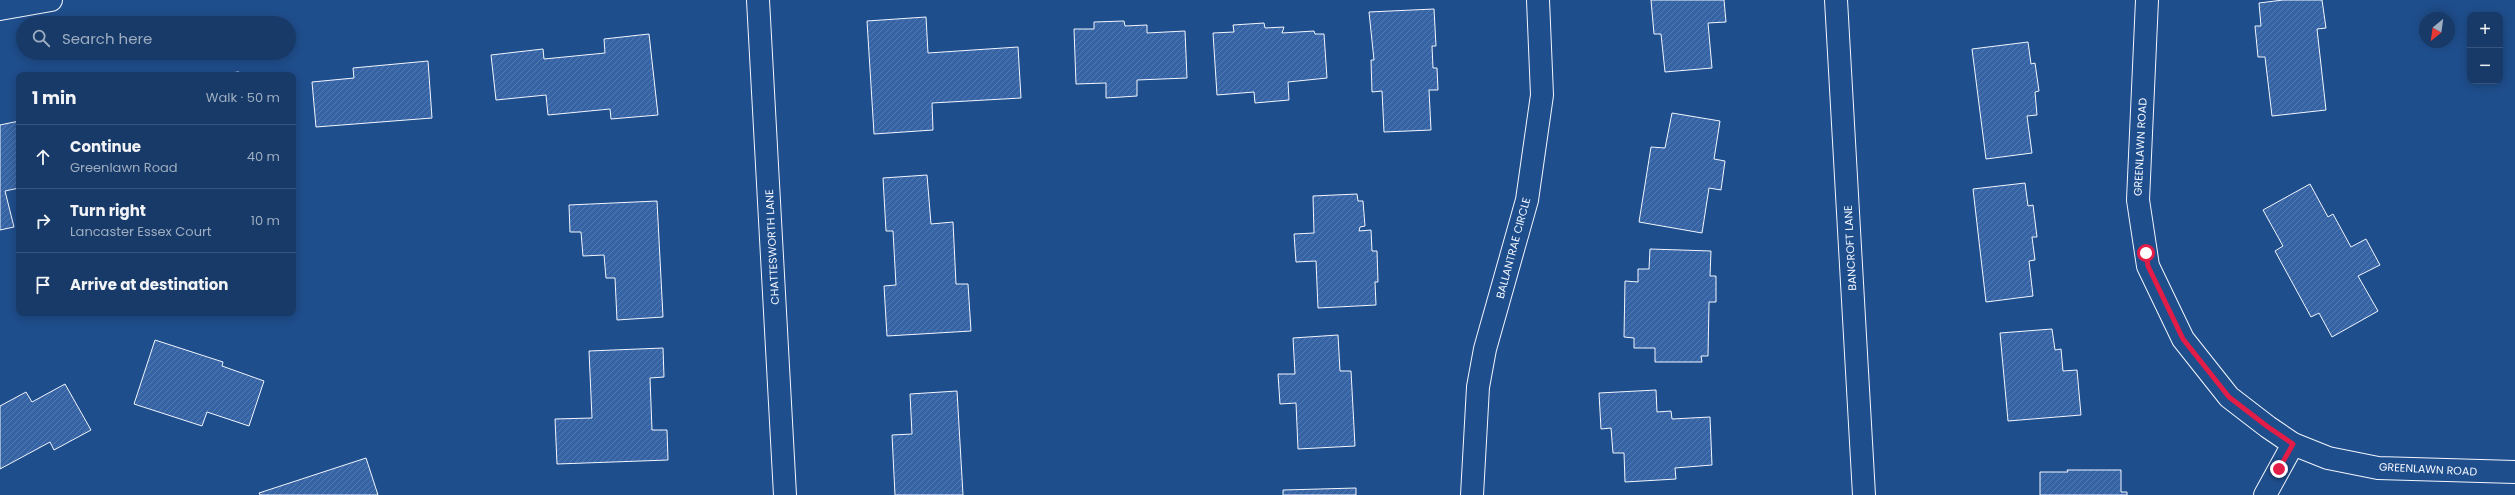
<!DOCTYPE html>
<html lang="en">
<head>
<meta charset="utf-8">
<style>
	body { margin:0; font-family:Poppins,sans-serif; background:#244571; color:#f1f3f6 }
	.controls { position:absolute; right:12px; top:12px; display:grid; overflow:hidden; border-radius:8px; box-shadow:0 2px 10px #0003 }
	.controls button { width:36px; height:36px; display:grid; place-items:center; padding:0; border:0; border-bottom:1px solid #36547d; background:#173a69; color:#f1f3f6; font:20px sans-serif }
	.compass { position:absolute; left:2419px; top:12px; width:36px; height:36px; border-radius:50%; background:#173a69; box-shadow:0 2px 10px #0003; rotate:209deg }
	.stop { position:absolute; width:12px; height:12px; margin:-9px; border:3px solid #e11d48; border-radius:50%; background:#fff }
	.stop.end { background:#e11d48; border-color:#fff; box-shadow:0 1px 4px #0008 }
	.list { margin:0; padding:0; list-style:none }
	h2 { display:flex; justify-content:space-between; align-items:center; height:52px; margin:0; padding:0 16px; font-size:17px }
	h2 small { font-size:13px; font-weight:400; color:#9eadc0 }
	.list li { display:grid; grid-template-columns:26px 1fr auto; gap:12px; align-items:center; box-sizing:border-box; height:64px; padding:0 16px; border-top:1px solid #36547d }
	.list b { display:block; font-size:15px; white-space:nowrap }
	.list p { margin:0; font-size:13px; white-space:nowrap; color:#9eadc0 }
	.list em { font-size:13px; font-style:normal; color:#9eadc0 }
	.icon { flex:none; width:22px; height:22px; fill:none; stroke:currentColor; stroke-width:2; stroke-linecap:round; stroke-linejoin:round }
	.map { position:relative; flex:none; width:2515px; height:495px; overflow:hidden }
	.search { position:absolute; background:#173a69; box-shadow:0 2px 10px #0003; left:16px; top:16px; width:280px; height:44px; display:flex; align-items:center; gap:10px; box-sizing:border-box; padding:0 14px; border-radius:22px; color:#9eadc0; font-size:15px }
	.panel { position:absolute; background:#173a69; box-shadow:0 2px 10px #0003; left:16px; top:72px; width:280px; height:244px; border-radius:8px }
	.map>svg:first-child { display:block }
	.building { fill:url(#building-hatch); stroke:#f2f6ff }
	.lines { fill:none; stroke-linecap:round; stroke-linejoin:round }
	.minor-casing { stroke:#f2f6ff; stroke-width:24 }
	.minor { stroke:#1f4e8c; stroke-width:22 }
	.route { stroke:#e11d48; stroke-width:5 }
	.labels { text-anchor:middle; stroke-width:3; stroke-linejoin:round; paint-order:stroke }
	.street-label { font-size:11px; fill:#f2f6ff; stroke:#1f4e8c }
</style>
</head>
<body>
<div class="map">
<svg width="2515" height="495" viewBox="0 0 2515 495">
	<defs>
		<pattern id="building-hatch" width="6" height="6" patternUnits="userSpaceOnUse"><rect width="6" height="6" fill="#3563a3"/><path d="M-1 1l2-2M0 6l6-6M5 7l2-2" fill="none" stroke="#537ab1"/></pattern>
	</defs>
	<rect width="100%" height="100%" fill="#1f4e8c"/>
	<g class="building">
		<path d="M1651,0H1724L1726,22L1708,23L1712,68L1665,72L1661,34H1654Z"/>
		<path d="M2283,0H2322L2326,28L2317,29L2326,110L2272,116L2265,57H2258L2255,26H2261L2259,3Z"/>
		<path d="M1434,9L1436,46H1432L1433,68H1437L1438,90H1429L1431,130L1384,132L1382,91L1372,92L1371,60H1374L1369,12Z"/>
		<path d="M926,17L928,53L1018,47L1021,98L932,103L933,130L874,134L867,21Z"/>
		<path d="M1124,21L1125,26L1147,25V33L1185,31L1187,78L1137,80V96L1106,98V83L1076,84L1074,29H1094V22Z"/>
		<path d="M1264,23L1265,28L1284,27L1282,33L1314,31L1315,34H1324L1327,78L1288,82L1289,100L1255,103L1254,92L1217,95L1213,33L1234,32L1233,25Z"/>
		<path d="M649,34L658,115L611,119L610,109L548,115L546,95L496,100L491,55L543,49L544,59L605,53L604,39Z"/>
		<path d="M2028,42L2031,64L2035,63L2039,91L2035,92L2037,115L2027,116L2032,153L1986,159L1972,49Z"/>
		<path d="M428,61L432,118L316,127L312,82L354,78L353,68Z"/>
		<path d="M239,72L240,75H211Z"/>
		<path d="M1672,113L1720,121L1714,159L1725,161L1721,190L1709,188L1702,233L1639,222L1651,147L1665,148Z"/>
		<path d="M19,121V188L5,191L14,227L0,230V125Z"/>
		<path d="M927,175L931,224L953,222L956,284H968L971,331L887,336L884,286L896,285L893,231H886L883,178Z"/>
		<path d="M2025,183L2028,206L2033,205L2037,237H2032L2035,260L2029,261L2033,296L1986,302L1973,189Z"/>
		<path d="M2310,184L2328,217L2333,214L2351,247L2366,239L2380,265L2358,276L2378,311L2332,337L2319,313L2311,317L2275,251L2283,246L2263,210Z"/>
		<path d="M1357,194L1358,201H1363L1365,226L1360,227L1359,231L1371,230L1372,251H1377L1378,282H1375L1376,305L1318,308L1316,261L1296,262L1294,234L1314,233L1313,196Z"/>
		<path d="M657,201L663,317L617,320L615,278H606L604,255L583,256L581,232H570L569,205Z"/>
		<path d="M1650,249L1711,251L1710,276H1716V302H1709L1708,356H1701L1702,362H1655V348H1634V338L1624,337L1625,281L1638,282V269H1649Z"/>
		<path d="M2052,329L2055,350L2061,349L2063,371L2077,370L2081,415L2008,421L2000,333Z"/>
		<path d="M1338,335L1340,371H1351L1355,446L1298,449L1296,403L1280,404L1278,374H1295L1293,338Z"/>
		<path d="M155,340L223,362L222,366L264,381L249,426L207,412L202,426L134,404Z"/>
		<path d="M663,348L664,377L650,378L652,430H667L668,460L557,464L555,419L592,418L589,351Z"/>
		<path d="M65,384L91,430L54,450L50,442L0,469V406L26,392L32,402Z"/>
		<path d="M1656,390L1657,412L1671,411L1672,419L1710,417L1712,465L1675,468L1676,479L1625,482L1624,453H1613L1611,428L1601,429L1599,393Z"/>
		<path d="M957,391L963,495H895L892,435L912,434L910,394Z"/>
		<path d="M366,458L378,495H260L259,493Z"/>
		<path d="M2067,470H2121V492H2127V495H2040V472H2068Z"/>
		<path d="M1356,488V495H1283V490Z"/>
	</g>
	<g class="lines">
		<g class="minor-casing">
			<g id="minor">
				<path d="M758,0L785,495"/>
				<path d="M1836,0L1864,495"/>
				<path d="M2147,0L2138,200L2148,266L2183,339L2229,397L2268,427L2293,444L2328,458L2378,468L2515,472"/>
				<path d="M0,9L51,0"/>
				<path d="M1472,495L1478,387L1485,349L1527,200L1542,95L1538,0"/>
				<path d="M2265,495L2293,444"/>
			</g>
		</g>
		<use href="#minor" class="minor"/>
	</g>
	<g class="lines">
		<path class="route" d="M2146,253L2148,266L2183,339L2229,397L2268,427L2293,444L2279,469"/>
	</g>
	<g class="labels">
		<g class="street-label">
			<text transform="translate(2140 147) rotate(-87)" y="4">GREENLAWN ROAD</text>
			<text transform="translate(772 247) rotate(-93)" y="4">CHATTESWORTH LANE</text>
			<text transform="translate(1513 248) rotate(-75)" y="4">BALLANTRAE CIRCLE</text>
			<text transform="translate(1850 248) rotate(-93)" y="4">BANCROFT LANE</text>
			<text transform="translate(2428 469) rotate(3)" y="4">GREENLAWN ROAD</text>
		</g>
	</g>
</svg>
<div class="controls">
<button>+</button>
<button>−</button>
</div>
<svg class="compass" viewBox="-18 -18 36 36"><path d="M0-13l5 13h-10z" fill="#e53935"/><path d="M0 13l5-13h-10z" fill="#9eadc0"/></svg>
<div class="stop" style="left:2146px;top:253px"></div>
<div class="stop end" style="left:2279px;top:469px"></div>
<div class="search"><svg class="icon" aria-label="search" viewBox="0 0 24 24"><circle cx="10" cy="10" r="6"/><path d="M15 15l6 6"/></svg>Search here</div>
<section class="panel">
<h2>1 min<small>Walk · 50 m</small></h2>
<ul class="list">
<li><svg class="icon" aria-label="ahead" viewBox="0 0 24 24"><path d="M12 20V5M6 11l6-6 6 6"/></svg><div><b>Continue</b><p>Greenlawn Road</p></div><em>40 m</em></li>
<li><svg class="icon" aria-label="right" viewBox="0 0 24 24"><path d="M7 20v-9h11M14 6l5 5-5 5"/></svg><div><b>Turn right</b><p>Lancaster Essex Court</p></div><em>10 m</em></li>
<li><svg class="icon" aria-label="arrive" viewBox="0 0 24 24"><path d="M6 21V4h12l-3 4 3 4H6"/></svg><div><b>Arrive at destination</b></div></li>
</ul>
</section>
</div>
</body>
</html>
